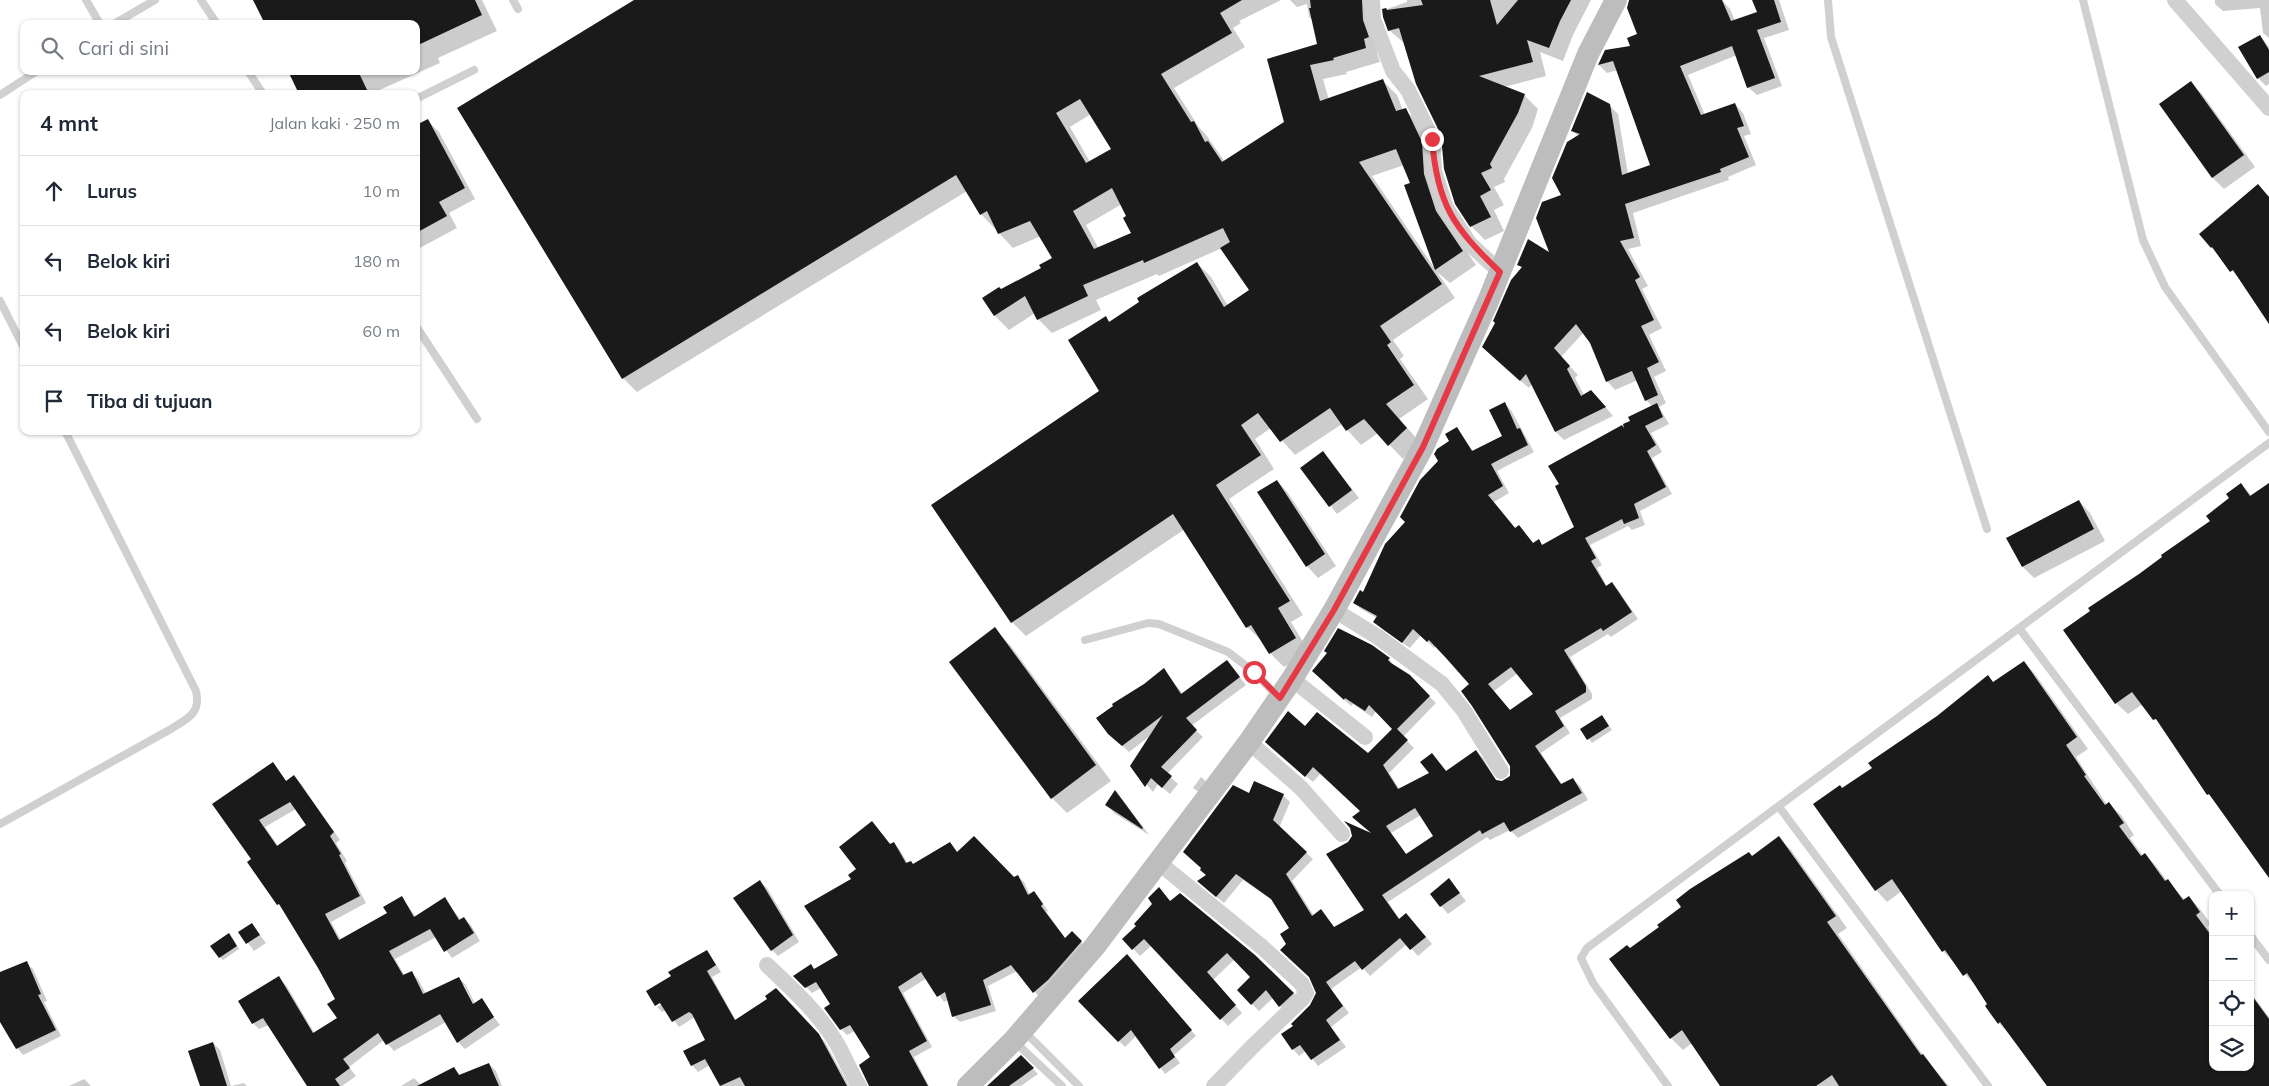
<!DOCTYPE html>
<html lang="id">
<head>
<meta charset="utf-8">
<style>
	body { margin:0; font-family:Mulish,sans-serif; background:#f2f2f3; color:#1f2937 }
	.controls { position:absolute; right:15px; bottom:15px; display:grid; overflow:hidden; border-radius:10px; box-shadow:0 1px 4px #0004 }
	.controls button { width:45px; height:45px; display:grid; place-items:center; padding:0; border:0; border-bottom:1px solid #e0e1e3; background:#fff; color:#1f2937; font:25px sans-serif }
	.stop { position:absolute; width:15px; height:15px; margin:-11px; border:4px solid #e63946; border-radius:50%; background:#fff }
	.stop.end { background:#e63946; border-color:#fff; box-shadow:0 1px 5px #0008 }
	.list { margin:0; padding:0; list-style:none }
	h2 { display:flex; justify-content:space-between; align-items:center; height:65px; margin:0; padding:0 20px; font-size:21px }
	h2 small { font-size:16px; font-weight:400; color:#747a83 }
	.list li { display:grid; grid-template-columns:32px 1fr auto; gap:15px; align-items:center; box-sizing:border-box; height:70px; padding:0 20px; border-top:1px solid #e0e1e3 }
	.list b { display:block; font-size:19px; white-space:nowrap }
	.list em { font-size:16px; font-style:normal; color:#747a83 }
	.icon { flex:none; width:28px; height:28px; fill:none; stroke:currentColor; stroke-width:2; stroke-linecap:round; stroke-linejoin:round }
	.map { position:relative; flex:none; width:2269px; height:1086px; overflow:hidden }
	.search { position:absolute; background:#fff; box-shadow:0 1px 4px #0004; left:20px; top:20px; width:400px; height:55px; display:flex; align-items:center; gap:12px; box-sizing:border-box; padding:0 18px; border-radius:10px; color:#747a83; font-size:19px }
	.panel { position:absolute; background:#fff; box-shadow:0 1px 4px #0004; left:20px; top:90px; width:400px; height:345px; border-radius:10px }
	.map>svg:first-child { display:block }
	.shadow { fill:#0003; fill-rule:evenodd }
	.building { fill:#1a1a1a; fill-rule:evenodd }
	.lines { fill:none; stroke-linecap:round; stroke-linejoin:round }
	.service { stroke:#d0d0d0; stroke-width:8 }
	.minor { stroke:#d0d0d0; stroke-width:16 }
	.secondary { stroke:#bdbdbd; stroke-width:22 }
	.route { stroke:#e63946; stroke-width:6 }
</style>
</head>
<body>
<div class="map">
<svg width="2269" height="1086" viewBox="0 0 2269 1086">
	<rect width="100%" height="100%" fill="#fff"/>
	<g class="shadow">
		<path d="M254,0H482L497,31L438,58L440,63L375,92L376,94H301L290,71H416V24Z"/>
		<path d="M636,0H1281L1239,21L1241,23L1233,28L1245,47L1174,88L1198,126L1207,136L1225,162L1286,122L1318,45L1313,20L1309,17L1307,4L1297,7L1290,0H1375L1382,51L1377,53L1380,62L1346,72L1347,74L1323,79L1329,100L1383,81L1397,95L1403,110H1405L1420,124L1450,226L1476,265L1450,283L1437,272L1455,298L1393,340L1404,356L1400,359L1428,399L1399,419L1420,442L1403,459L1378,433L1361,445L1342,424L1295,455L1271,428L1255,439L1274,469L1229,499L1303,615L1291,622L1309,652L1284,667L1270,653L1262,641L1247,627L1185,529L1026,636L1012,622L933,505L1101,392L1106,318L1111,323L1197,263L1211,277L1228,306L1251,291L1222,248L1159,276L1157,274L1096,300L1101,310L1052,333L1038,319L1035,313L1009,330L995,316L984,299L1043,269L1054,258L1041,236L1013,248L981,214L967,191L637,392L623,378ZM1091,114L1113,149L1090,162L1070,127ZM1404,165L1411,184L1435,269L1372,176ZM1122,204L1128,217L1132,234L1099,249L1086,225Z"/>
		<path d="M1407,0H1591L1573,35L1563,61L1540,52L1546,76L1504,87L1524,95L1538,109L1532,128L1504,179L1505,182L1494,187L1504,205L1494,210L1504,231L1485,240L1471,226L1442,135L1405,44L1389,30L1384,10L1407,2Z"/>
		<path d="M1717,0H1722L1730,9L1735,21L1758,13L1754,0H1779L1789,30L1764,38L1782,86L1757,95L1748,87L1737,55L1688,75L1705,115L1735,104L1743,113L1751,134L1744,136L1756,165L1728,177L1729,180L1633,213L1641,246L1628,249L1648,286L1642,289L1662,328L1649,335L1666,371L1654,377L1666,403L1659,407L1669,424L1651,433L1662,452L1652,458L1672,494L1640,511L1645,525L1632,530L1628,526L1590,545L1602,565L1597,568L1607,587L1612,584L1618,590L1638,619L1611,637L1608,634L1570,657L1592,694V699L1560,718L1570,733L1541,753L1562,785L1573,779L1580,786L1588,800L1518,838L1510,830L1490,840L1487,837L1388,902L1400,920L1413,922L1432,944L1418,956L1407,944L1370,976L1362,967L1331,989L1349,1013L1331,1027L1346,1047L1318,1066L1306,1051L1299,1056L1293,1049L1294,1027L1311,1005L1317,993L1310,977L1288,944L1291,928L1275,902L1243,880L1224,903L1205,888L1207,875L1249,794L1283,795L1290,802L1279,828L1313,859L1292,881L1314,916L1321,911L1335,928L1366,911L1374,836L1362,811L1321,773L1313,782L1266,742L1305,728L1368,754L1394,729L1377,710L1372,717L1353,704L1351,706L1314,670L1389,659L1395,667L1409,676L1436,703L1403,737L1414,748L1389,773L1400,790L1431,773L1432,755L1447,772L1476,751L1483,758L1496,780L1501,782L1507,780L1512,771L1511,765L1471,684L1436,646L1434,648L1421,635L1410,648L1382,629L1375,622L1377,618L1361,609L1354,603L1364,594L1407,522L1457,429L1474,452L1503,437L1505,404L1511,410L1534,452L1497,471L1509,493L1494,502L1516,529L1519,526L1534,544L1539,541L1544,546L1575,528L1628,432L1652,406L1646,400L1638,380L1615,390L1607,381L1591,342L1584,332L1561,357L1578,375L1575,378L1584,395L1600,400L1613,416L1564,440L1556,432L1532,384L1529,388L1492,356L1522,268L1519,264L1552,255L1563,196L1579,137L1573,131L1609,105L1618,114L1628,174L1652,166L1618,70L1607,73L1599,65L1606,51L1632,47ZM1518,673L1535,694L1511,712L1494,691ZM1421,815L1434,837L1407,855L1391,833Z"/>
		<path d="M2215,0H2269V38L2263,33L2260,8L2223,11L2215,4Z"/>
		<path d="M2260,36L2269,47V84L2266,86L2258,78Z"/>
		<path d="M2191,83L2202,94L2255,167L2224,189L2213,178L2160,105Z"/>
		<path d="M428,121L439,132L475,199L449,213L457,228L416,250V127Z"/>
		<path d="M2258,186L2269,197V321L2242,282L2201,234Z"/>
		<path d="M1323,452L1359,498L1337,514L1301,468Z"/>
		<path d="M1277,481L1288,493L1336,566L1318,578L1307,566Z"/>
		<path d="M2241,485L2252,496L2269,485V873L2218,804L2208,794L2167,732L2143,704L2128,714L2116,703L2140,575L2211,521Z"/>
		<path d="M2079,501L2090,513L2105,541L2034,578L2023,567Z"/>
		<path d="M994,629L1010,645L1111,781L1067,813L1052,798Z"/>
		<path d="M1226,661L1246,685L1191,726L1203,737L1167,774L1178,784L1170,794L1158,784L1153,792L1132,766L1150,736L1129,752L1117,741L1145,685L1164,670L1183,694Z"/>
		<path d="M2024,662L2035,674L2088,749L2076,757L2107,805L2109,804L2121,815L2134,835L2130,838L2143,856L2145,854L2156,866L2167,881L2185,900L2189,897L2200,909L2211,924L2207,927L2213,935V1067H2250V992L2269,1017V1086H2047L2020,1046L1999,1023L1976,986L1943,951L1902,891L1887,902L1876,890L1842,790Z"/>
		<path d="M1602,716L1612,730L1592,743L1582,729Z"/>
		<path d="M273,763L287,782L294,777L301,784L340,840L336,843L347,861L345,863L366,903L331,922L341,940L389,914L402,898L416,917L445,899L461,920L464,918L471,925L480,941L452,958L436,937L395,959L405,976L411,973L418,979L426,994L459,978L466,985L475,1004L481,1000L500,1025L465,1049L458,1042L446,1022L394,1051L384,1040L349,1067L356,1076L342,1086H310L269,1025L259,1029L252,1022L279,978L286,985L315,1034L339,1018L337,999L285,911L249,862L252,859L214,804ZM296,809L308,825L278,846L265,827ZM462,985H464L476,1009L474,1011Z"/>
		<path d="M1201,777L1208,783L1200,793L1193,788Z"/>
		<path d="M1115,792L1122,799L1149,835L1114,813L1107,805Z"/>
		<path d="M872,823L891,845L894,844L900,850L908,864L914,865L950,843L958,853L1014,878L1018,876L1024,882L1030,895L1034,893L1040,899L1048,911L1046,912L1066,939L1072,933L1087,948L1040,998L1017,971L988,986L996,1011L960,1022L953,1016L948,1000L944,1002L927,978L903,993L932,1047L914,1057L929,1086H869L872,1058L855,1031L847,1035L841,1029L831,1004L821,988L812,993L795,976L815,970L840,955L853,880Z"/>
		<path d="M1779,838L1791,850L1847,928L1838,934L1925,1058L1949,1086H1721L1692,1043L1683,1050L1671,1038L1630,950Z"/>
		<path d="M1449,880L1466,901L1448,914L1441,906Z"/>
		<path d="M760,882L767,888L799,942L778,956L772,950Z"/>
		<path d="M1159,889L1171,902L1255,955L1301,1000L1287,1014L1273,998L1259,1011L1252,1004V978L1235,959L1213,980L1242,1013L1228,1026L1152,945L1140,956L1124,939L1138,926L1154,904Z"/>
		<path d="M252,925L266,943L254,951L240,932Z"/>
		<path d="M232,938L239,949L223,960L220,957Z"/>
		<path d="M707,951L721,972L712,977L736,1021L782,995L825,1042L849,1086H721L710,1065L698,1072L692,1065L707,1040L695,1017L679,1027L666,1010L662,1012L657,1007L666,1001L672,976Z"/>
		<path d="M1132,961L1196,1036L1174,1055L1180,1063L1165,1074L1137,1035L1125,1047L1080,1001Z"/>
		<path d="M26,963L33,969L47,1001L44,1002L61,1036L23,1055L17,1048L2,1022L0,1023V974Z"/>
		<path d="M213,1043L220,1050L231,1086L244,1083L247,1086H203Z"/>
		<path d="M1021,1057L1038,1074L1021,1086H988Z"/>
		<path d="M489,1064L496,1071L502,1086H401L414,1078L421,1085L454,1068L461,1076Z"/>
		<path d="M84,1079L91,1086H69Z"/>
	</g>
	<g class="building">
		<path d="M253,0H475L482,15L416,46V24H265Z"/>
		<path d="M634,0H1242L1220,13L1232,33L1161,74L1191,122L1194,121L1205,142L1208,141L1222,162L1284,122L1267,59L1317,44L1309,8H1311L1310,0H1362L1363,20L1369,37L1364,39L1366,48L1333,58L1334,60L1310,65L1320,101L1383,79L1396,111L1406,108L1422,142L1424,174L1436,211L1463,251L1435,270L1404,185L1410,183L1396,149L1359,162L1442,284L1380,326L1391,342L1387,345L1414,385L1386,404L1407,428L1388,446L1364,419L1346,431L1330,408L1280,442L1258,413L1241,425L1261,455L1216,485L1290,601L1278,608L1296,638L1269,654L1251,625L1246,628L1173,514L1011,623L931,505L1099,391L1068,340L1106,316L1109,322L1139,302L1137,298L1197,262L1224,307L1249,290L1220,248L1230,242L1223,228L1144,263L1143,260L1083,285L1088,296L1037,320L1025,296L994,316L982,298L999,287L1001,289L1041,268L1039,265L1052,258L1030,221L998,234L987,211L980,215L956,175L622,379L457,108ZM1080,99L1111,149L1086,163L1056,113ZM1112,188L1126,216L1123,218L1131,233L1094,249L1073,211Z"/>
		<path d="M1421,0H1490L1497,25L1518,0H1571L1560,21L1549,48L1527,40L1533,62L1479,76L1525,94L1518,113L1490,164L1492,168L1481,173L1491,190L1480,196L1491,217L1470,227L1455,204L1444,169L1441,135L1416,84L1399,28L1388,31L1383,17L1382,9L1386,8L1387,10L1423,5Z"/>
		<path d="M1629,0H1722L1731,21L1757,12L1752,0H1774L1781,22L1757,30L1775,78L1747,88L1732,46L1680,66L1701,115L1735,103L1744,126L1737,128L1749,157L1720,169L1721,172L1625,204L1634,238L1620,241L1640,277L1635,280L1654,320L1641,326L1659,362L1647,368L1658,395L1645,401L1632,371L1606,382L1590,343L1576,324L1554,348L1570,366L1567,369L1581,396L1591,390L1606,407L1555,432L1526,374L1520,381L1482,347L1495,323L1493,321L1511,280L1522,267L1517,265L1528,239L1549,252L1536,218L1542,202L1561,195L1552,178L1567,142L1580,134L1571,131L1587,92L1610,104L1622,175L1650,165L1613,61L1598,65L1605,50L1630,46L1627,38L1637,34L1627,8Z"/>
		<path d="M2260,35L2269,50V72L2257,79L2238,47Z"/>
		<path d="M288,71H358L369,94H299Z"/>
		<path d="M2191,81L2244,155L2212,178L2159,104Z"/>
		<path d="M428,119L465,188L439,202L447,216L416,233V125Z"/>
		<path d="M2258,184L2269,197V324L2233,270L2230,272L2212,247L2211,248L2199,234Z"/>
		<path d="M1505,402L1517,429L1520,428L1528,445L1491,464L1503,486L1488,495L1515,528L1519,525L1533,543L1539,539L1542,545L1574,527L1555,486L1559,484L1548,466L1622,425L1624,428L1623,424L1630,421L1628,417L1657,403L1663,417L1645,426L1656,445L1647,451L1666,487L1634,504L1639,518L1624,524L1622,519L1585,538L1596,558L1591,561L1606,586L1612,582L1632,612L1603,631L1601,628L1564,650L1586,686V692L1555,711L1564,726L1535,746L1561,784L1573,778L1582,793L1510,832L1504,822L1482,834L1480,830L1382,895L1399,919L1406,913L1426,937L1410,950L1400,938L1362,970L1355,961L1326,982L1343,1006L1326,1020L1340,1040L1311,1060L1300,1045L1292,1050L1281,1034L1293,1026L1291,1024L1310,1005L1316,993L1309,977L1280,950L1286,944L1280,934L1289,928L1271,899L1236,874L1216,897L1197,881L1206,875L1200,870L1201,868L1183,852L1233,785L1249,793L1254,781L1284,794L1273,820L1307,852L1286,874L1312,916L1321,909L1334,927L1364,910L1326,854L1348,842L1352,836L1350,828L1344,821L1371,833L1352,817L1360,811L1313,767L1305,777L1265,742L1288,711L1305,726L1317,712L1368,753L1392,729L1369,705L1365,711L1345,698L1344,700L1312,671L1327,653L1324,651L1338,628L1372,645L1390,658L1388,660L1391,663L1410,675L1430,696L1397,729L1408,740L1383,765L1398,789L1429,773L1420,762L1432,753L1446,771L1476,750L1496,780L1502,781L1510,776V766L1472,706L1461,691L1469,684L1446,658L1429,640L1427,642L1413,629L1402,643L1373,622L1377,616L1353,603L1360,590L1363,592L1385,544L1405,522L1400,517L1420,480L1438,461L1434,454L1437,449L1449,441L1445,434L1457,427L1472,451L1502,436L1489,410ZM1511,667L1533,694L1510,710L1488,684ZM1415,808L1433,836L1406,854L1386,826Z"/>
		<path d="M1323,451L1352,490L1329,507L1300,468Z"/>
		<path d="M1277,480L1325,554L1306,567L1257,492Z"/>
		<path d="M2241,483L2250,496L2269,483V878L2209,794L2207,795L2156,719L2153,720L2132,692L2115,704L2063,630L2090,611L2088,608L2139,574L2162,557L2161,555L2210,521L2206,516L2229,498L2226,494Z"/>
		<path d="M2079,500L2094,529L2022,567L2006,538Z"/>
		<path d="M995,627L1096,765L1051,799L949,662Z"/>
		<path d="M1227,660L1240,677L1186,718L1197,730L1161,767L1172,776L1162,788L1151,778L1145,787L1130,766L1163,715L1122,746L1108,734L1096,718L1113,706L1112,704L1144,684L1164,668L1181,694Z"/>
		<path d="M2024,661L2077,737L2066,745L2086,775L2084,776L2105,805L2109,802L2124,823L2119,826L2141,856L2145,853L2165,881L2168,879L2183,900L2189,896L2200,912L2196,915L2213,938V1067H2250V993L2269,1019V1086H2047L2000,1022L1998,1024L1985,1006L1987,1004L1967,973L1963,976L1945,950L1942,952L1892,879L1875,891L1813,804L1840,785L1842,788L1872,768L1868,763L1937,716L1988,675L1993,682Z"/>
		<path d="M1602,715L1609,726L1587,740L1580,729Z"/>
		<path d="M273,762L286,781L294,775L334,832L330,836L341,854L339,855L360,896L325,914L339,940L387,913L383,907L402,896L414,917L445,897L459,920L464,917L474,933L444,952L430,929L389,951L403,975L412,971L423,994L459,977L473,1004L482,998L494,1017L457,1043L440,1014L386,1045L378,1033L343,1059L350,1068L335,1079L340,1086H307L263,1018L252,1024L238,1001L279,976L313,1033L337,1018L327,1004L335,999L318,968L279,904L277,905L247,862L251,859L212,804ZM290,802L306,825L277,846L259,820Z"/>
		<path d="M1115,790L1143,828L1142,829L1105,805Z"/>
		<path d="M872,821L890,844L894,842L906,863L911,861L913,864L950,842L957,852L974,836L1014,877L1018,875L1028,895L1034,891L1043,904L1041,906L1065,938L1072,931L1082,941L1048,980L1033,993L1011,965L983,980L991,1005L952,1017L945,992L937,997L921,972L898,987L927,1041L909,1051L928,1086H869L859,1065L870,1057L850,1025L840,1030L824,1008L830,1004L816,982L805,988L793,976L811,964L814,969L838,955L804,906L851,879L848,875L856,869L839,847Z"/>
		<path d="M1779,836L1836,916L1827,922L1921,1055L1923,1054L1947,1086H1839L1832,1075L1816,1086H1720L1682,1030L1670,1039L1609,959L1627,945L1630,948L1659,927L1657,925L1681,907L1676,900L1690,889L1749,852L1752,856Z"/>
		<path d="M1449,878L1460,893L1440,907L1430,894Z"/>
		<path d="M760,880L793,935L771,951L733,898Z"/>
		<path d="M1159,887L1170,901L1180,893L1255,955L1294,993L1279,1007L1266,990L1251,1005L1237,990L1250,977L1227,953L1207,972L1236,1005L1220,1020L1144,939L1132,950L1122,939L1136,926L1134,924L1152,904L1148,898Z"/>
		<path d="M252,923L260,935L246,944L238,932Z"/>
		<path d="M229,933L237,946L219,958L210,946Z"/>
		<path d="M707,950L716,965L707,971L735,1020L767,999L765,996L776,988L819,1034L847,1086H745L740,1077L720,1086L705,1059L691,1066L683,1051L705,1040L692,1014L689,1012L672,1022L660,1003L655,1006L646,991L671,976L668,972Z"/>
		<path d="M1127,954L1192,1030L1170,1049L1175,1057L1159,1069L1131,1030L1118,1042L1078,1001Z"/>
		<path d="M27,961L41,994L38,995L56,1030L16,1049L0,1022V972Z"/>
		<path d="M213,1042L227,1086H200L188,1051Z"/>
		<path d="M1021,1055L1034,1068L1009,1086H987Z"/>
		<path d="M489,1063L499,1086H417L454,1067L459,1075Z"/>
	</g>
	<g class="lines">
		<g class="service">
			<path d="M86,0L100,24"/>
			<path d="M201,0L217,24"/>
			<path d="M513,0L518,9"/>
			<path d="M1828,0L1831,37L1987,529"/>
			<path d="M2083,0L2143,240L2165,287L2269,432"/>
			<path d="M114,24L155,0"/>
			<path d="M248,71L263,94"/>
			<path d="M0,95L37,71"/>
			<path d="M416,99L474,70"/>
			<path d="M0,301L24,348"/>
			<path d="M416,326L477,419"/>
			<path d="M2019,628L2220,895"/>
			<path d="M1085,640L1148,623L1159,624L1228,652L1254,672L1278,697"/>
			<path d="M1779,807L1988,1086"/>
			<path d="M0,824L171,729C188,718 201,714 196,691L65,431"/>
			<path d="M2250,935L2269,960"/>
			<path d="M1024,1031L1079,1086"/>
			<path d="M1015,1042L1062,1086"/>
			<path d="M1668,1086L1593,983L1581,958L1587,948L2269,443"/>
		</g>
		<g class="minor">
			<path d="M1372,0L1373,19L1393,71L1408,90L1432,139L1434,171L1446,208L1469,243L1500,272"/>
			<path d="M2175,0L2269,108"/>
			<path d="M1334,610L1378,637L1442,684L1464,711L1501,771"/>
			<path d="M1292,679L1365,737"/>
			<path d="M1249,742L1301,788L1342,834"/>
			<path d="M1158,862L1262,947L1302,984L1306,993L1302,999L1253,1046L1214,1086"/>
			<path d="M767,965C791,988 816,1010 834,1039C844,1054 849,1071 859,1086"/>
		</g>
		<path class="secondary" d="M968,1086L1014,1040L1095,946L1249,742L1292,679L1334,610L1423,447L1489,299L1588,54L1616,0"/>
	</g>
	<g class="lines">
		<path class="route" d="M1254,672L1280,698L1334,610L1423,447L1500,272C1453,227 1437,204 1432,139"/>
	</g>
</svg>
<div class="controls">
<button>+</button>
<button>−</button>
<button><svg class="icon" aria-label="locate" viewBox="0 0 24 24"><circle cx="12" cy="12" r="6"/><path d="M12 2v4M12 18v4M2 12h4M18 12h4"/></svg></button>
<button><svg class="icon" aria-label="layers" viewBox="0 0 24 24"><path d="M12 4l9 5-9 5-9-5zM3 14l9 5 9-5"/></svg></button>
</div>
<div class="stop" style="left:1254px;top:672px"></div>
<div class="stop end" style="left:1432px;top:139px"></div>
<div class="search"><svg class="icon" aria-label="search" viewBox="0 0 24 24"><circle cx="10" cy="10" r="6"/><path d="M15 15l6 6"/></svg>Cari di sini</div>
<section class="panel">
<h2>4 mnt<small>Jalan kaki · 250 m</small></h2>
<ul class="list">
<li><svg class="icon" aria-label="ahead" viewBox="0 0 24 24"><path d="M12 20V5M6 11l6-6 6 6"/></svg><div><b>Lurus</b></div><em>10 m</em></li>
<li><svg class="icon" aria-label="left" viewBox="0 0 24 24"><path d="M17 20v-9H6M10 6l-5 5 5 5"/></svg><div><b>Belok kiri</b></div><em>180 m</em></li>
<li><svg class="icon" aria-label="left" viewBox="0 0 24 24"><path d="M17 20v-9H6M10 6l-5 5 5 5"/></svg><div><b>Belok kiri</b></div><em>60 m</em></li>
<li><svg class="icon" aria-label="arrive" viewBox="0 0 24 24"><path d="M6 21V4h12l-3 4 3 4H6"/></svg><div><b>Tiba di tujuan</b></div></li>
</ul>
</section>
</div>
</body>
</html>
